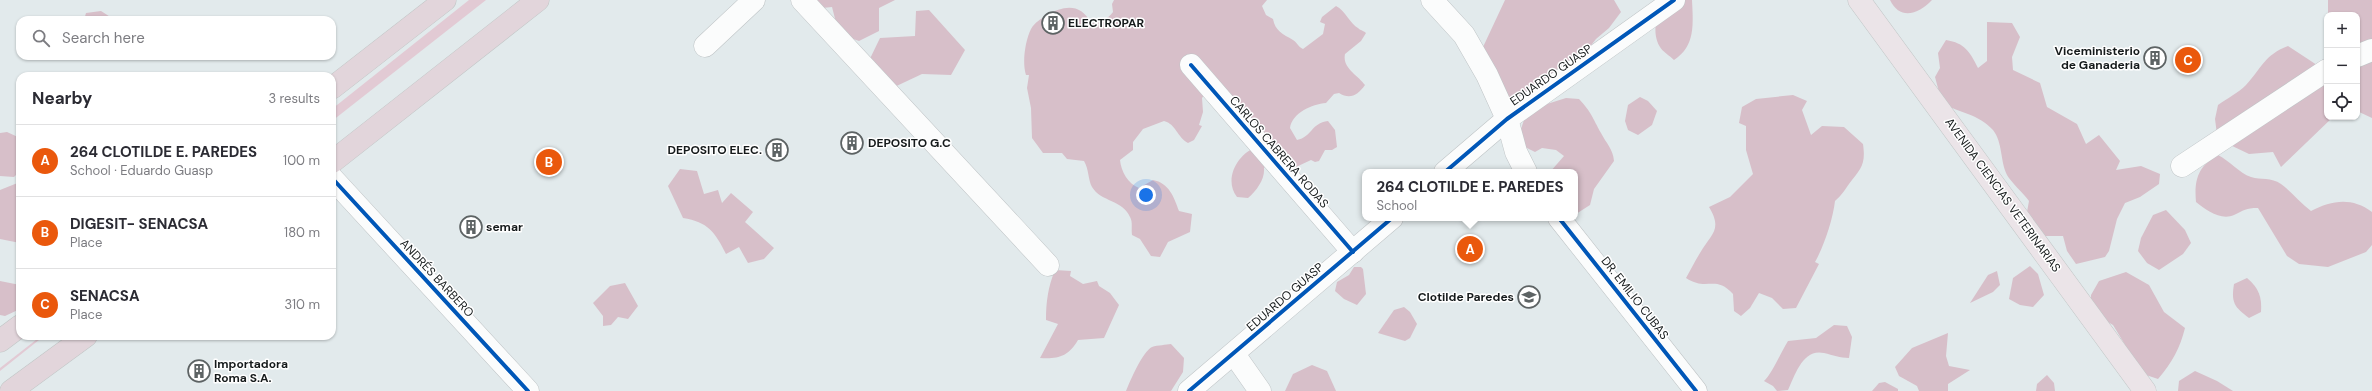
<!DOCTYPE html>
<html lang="en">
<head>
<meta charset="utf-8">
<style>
	body { margin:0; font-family:"DM Sans",sans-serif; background:#f2f2f3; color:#2b2b33 }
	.controls { position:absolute; right:12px; top:12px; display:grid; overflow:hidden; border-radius:8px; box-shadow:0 1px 3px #0004 }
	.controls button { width:36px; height:36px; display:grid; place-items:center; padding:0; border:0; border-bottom:1px solid #e1e1e2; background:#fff; color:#2b2b33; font:20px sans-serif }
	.you { position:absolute; left:1146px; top:195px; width:14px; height:14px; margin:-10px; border:3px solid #fff; border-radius:50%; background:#1a73e8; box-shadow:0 0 0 6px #1a73e833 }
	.badge { display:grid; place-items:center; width:26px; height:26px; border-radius:50%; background:#ea580c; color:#fff; font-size:13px; font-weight:700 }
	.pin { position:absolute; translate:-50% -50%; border:2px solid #fff; box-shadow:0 1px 4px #0006 }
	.popup { position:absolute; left:1362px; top:169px; width:216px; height:52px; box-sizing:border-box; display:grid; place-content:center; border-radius:8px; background:#fff; filter:drop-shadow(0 1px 3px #0005); font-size:13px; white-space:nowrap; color:#7c7c81 }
	.popup b { font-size:15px; color:#2b2b33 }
	.popup::after { content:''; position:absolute; left:50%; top:100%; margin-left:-8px; border:8px solid transparent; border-top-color:#fff }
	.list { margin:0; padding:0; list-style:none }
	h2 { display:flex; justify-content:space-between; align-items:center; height:52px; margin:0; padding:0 16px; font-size:17px }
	h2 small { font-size:13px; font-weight:400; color:#7c7c81 }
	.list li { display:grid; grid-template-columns:26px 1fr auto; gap:12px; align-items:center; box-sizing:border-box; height:72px; padding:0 16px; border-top:1px solid #e1e1e2 }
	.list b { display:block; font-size:15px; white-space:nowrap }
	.list p { margin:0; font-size:13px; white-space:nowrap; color:#7c7c81 }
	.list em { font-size:13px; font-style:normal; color:#7c7c81 }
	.icon { flex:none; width:22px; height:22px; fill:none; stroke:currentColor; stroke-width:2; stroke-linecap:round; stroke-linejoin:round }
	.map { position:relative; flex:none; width:2372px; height:391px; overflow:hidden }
	.search { position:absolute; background:#fff; box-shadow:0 1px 3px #0004; left:16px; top:16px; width:320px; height:44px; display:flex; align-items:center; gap:10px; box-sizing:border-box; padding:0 14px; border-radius:12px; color:#7c7c81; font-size:15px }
	.panel { position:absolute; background:#fff; box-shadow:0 1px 3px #0004; left:16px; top:72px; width:320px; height:268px; border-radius:12px }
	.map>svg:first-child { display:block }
	.green { fill:#e2cad4 }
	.forest { fill:#d7bfc9 }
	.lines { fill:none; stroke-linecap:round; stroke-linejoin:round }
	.minor-casing { stroke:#bfc4c6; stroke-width:23 }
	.major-casing { stroke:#c1c6c6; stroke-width:23 }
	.highway-casing { stroke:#c1c6c6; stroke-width:23 }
	.minor { stroke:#fbfcfc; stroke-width:22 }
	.major { stroke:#ebe4e8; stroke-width:22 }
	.highway { stroke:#e2d5db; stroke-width:22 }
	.cycleway-casing { stroke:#fff; stroke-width:6 }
	.cycleway { stroke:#0057b8; stroke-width:4 }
	.labels { text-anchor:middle; stroke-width:3; stroke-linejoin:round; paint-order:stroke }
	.poi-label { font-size:12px; font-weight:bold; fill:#151a1b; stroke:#fff; text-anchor:start }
	.street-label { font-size:12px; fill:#151a1b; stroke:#fff }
</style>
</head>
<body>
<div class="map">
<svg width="2372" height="391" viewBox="0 0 2372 391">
	<rect width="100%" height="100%" fill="#e2eaec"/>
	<g class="green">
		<path d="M469,0H486L332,121V109Z"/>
		<path d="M41,336H44L0,371V368Z"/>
	</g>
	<g class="forest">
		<path d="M812,0H895L879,8V31L859,41L839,34L832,7L813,9Z"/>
		<path d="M1114,0H1267L1262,6L1266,15L1273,19C1275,31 1283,34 1293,40C1297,42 1298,47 1303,49L1323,34L1325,24L1320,22L1322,17L1336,6C1345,10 1351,25 1358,28C1361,31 1363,30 1366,33L1361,41L1345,54C1342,68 1358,75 1365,85C1358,95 1350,100 1339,93L1334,94L1326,103C1312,104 1292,113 1290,128L1297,140C1312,137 1311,123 1328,121L1335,130L1337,147L1332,150H1325L1319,161L1315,162L1311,160L1296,167L1287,164L1283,155L1274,157L1264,168C1265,179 1257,190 1248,198L1237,197C1223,179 1238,153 1257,147L1228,118L1220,116L1212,85L1202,98L1203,112L1199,125L1202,126L1194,140L1188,143C1177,137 1176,124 1164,121L1143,129L1133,142V150L1120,160C1121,171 1128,184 1139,188L1153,180C1169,183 1174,197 1179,211L1192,214L1190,232L1168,242L1160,257L1151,256L1140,239L1132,235C1131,229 1133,222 1130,217C1123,200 1101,202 1092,187C1088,180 1089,169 1084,161L1067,159L1062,153H1043L1032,138L1031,108L1027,88L1029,75H1026C1022,63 1025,41 1031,29C1035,22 1041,19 1047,15C1064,5 1081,3 1091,23C1099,23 1108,19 1113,12L1112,4Z"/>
		<path d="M1505,0H1614L1621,12L1609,28L1596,39L1575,66L1513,108L1476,62Z"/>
		<path d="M1664,0H1692C1693,23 1696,46 1674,60C1670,56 1662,51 1660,47C1651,32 1657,13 1664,0Z"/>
		<path d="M1890,0H1932C1919,14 1900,21 1890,0Z"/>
		<path d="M2328,0H2372V118L2357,111V15H2328Z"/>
		<path d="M929,10L965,50L951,75L922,74L888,90L865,69L880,38L915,36L916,11Z"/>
		<path d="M101,11L115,20H84L86,13Z"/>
		<path d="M1987,22L2012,23L2020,37L2012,57L2013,70L2040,83L2047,107L2077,124L2086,144L2099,135L2120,161L2116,170L2141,166L2160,174L2159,184L2140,197L2125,203L2117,219L2109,251L2105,257L2076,264L2067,251L2063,236H2038L2025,223L2029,201C2024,194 2010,181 2007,175C2000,161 2003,143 1993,130C1979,114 1959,113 1942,103L1935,77L1940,68L1938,53L1946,40C1965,43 1970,52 1978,68L1987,61Z"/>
		<path d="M2288,46L2320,67L2327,65V117H2333L2281,167L2273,152L2249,154L2226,143L2218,142L2215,119L2218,105C2226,99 2238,93 2246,85C2261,69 2264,55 2288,46Z"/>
		<path d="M1793,95L1807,101L1802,110L1811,135L1822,126L1844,127L1863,144C1866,165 1861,168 1849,184C1844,191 1841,196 1835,201C1833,219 1824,246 1815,262L1819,264L1796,308L1783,309L1772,298L1759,293L1750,308L1741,316L1734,311L1733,294C1715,274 1707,292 1686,278C1691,269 1695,261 1700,253C1711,234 1723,230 1709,207L1730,197L1753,174L1746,150V126L1739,123L1742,107L1756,99Z"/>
		<path d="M1640,97L1648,101L1657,111L1652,125L1638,135L1628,130L1625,121L1628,105Z"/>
		<path d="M1566,98L1579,99C1592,113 1592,117 1601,133C1606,143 1613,149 1614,161L1594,189L1590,205L1576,214L1575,172H1550L1564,156L1556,150L1542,148L1535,152L1523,146L1518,138L1524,120L1547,104Z"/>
		<path d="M7,132L20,138V171L14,177L0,176V133Z"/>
		<path d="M2218,155C2230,161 2239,173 2251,177C2261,180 2271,177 2281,184C2292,192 2300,203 2311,211C2332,200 2352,197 2372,212V245L2366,252L2328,267L2299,264L2287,256L2258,208C2245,208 2245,210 2234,215C2221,221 2206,210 2196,202C2194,180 2198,166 2218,155Z"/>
		<path d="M680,169L697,171L704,194L718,190L722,203L731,193L753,212L745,222L774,248L764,259L748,263L739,247L726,254C715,232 708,222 683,218L668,186Z"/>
		<path d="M20,182V243L0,239V190Z"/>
		<path d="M2166,210L2185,230L2191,243L2183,254L2159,270L2147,263L2138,251L2141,238L2153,215Z"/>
		<path d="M2030,266L2038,274L2044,295L2033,307L2020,305L2009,299L2013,278Z"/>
		<path d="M1354,267H1361L1363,269L1366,294L1357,305L1344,299L1335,291L1337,282L1349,275Z"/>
		<path d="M1055,270L1071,271L1070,276L1083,284L1097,281L1099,286L1110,293L1119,305L1104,338L1078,340C1068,357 1058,359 1040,358L1058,324L1046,320C1046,302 1048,287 1055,270Z"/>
		<path d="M1997,271L2000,285L1993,292L1970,303L1988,275Z"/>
		<path d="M2126,272L2149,285L2164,312L2185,328C2180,348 2172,363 2158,379L2134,371L2124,343L2113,325L2091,312V295L2099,281Z"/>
		<path d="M2247,278C2259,288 2262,297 2261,312L2249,318C2234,307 2231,302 2234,284Z"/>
		<path d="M0,281L20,285V309L5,316L0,315Z"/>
		<path d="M625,283L638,306L628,319L618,317L611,325L603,326V316L593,303L610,286Z"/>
		<path d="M1404,307L1410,312L1417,324L1410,338L1405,341L1378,333L1394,310Z"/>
		<path d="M1834,325L1847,326L1852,337L1849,358C1840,358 1833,355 1824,353C1803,348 1795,375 1788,390L1777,391L1773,386L1764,381C1772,374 1781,352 1788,341L1816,338Z"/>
		<path d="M1948,333L1946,356L1949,366L1970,370L1948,384V391H1919L1917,386L1899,376L1895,367L1912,348Z"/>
		<path d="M1171,344L1184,358L1183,372L1171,391H1126C1130,381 1143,351 1152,347C1158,345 1166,345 1171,344Z"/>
		<path d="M1312,365L1327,371L1336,391H1285L1293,374Z"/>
		<path d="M2195,371L2217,381L2233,391H2178L2179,381Z"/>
		<path d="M2047,375L2054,383L2055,391H2036L2037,384Z"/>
		<path d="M1885,382L1898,389V391H1872L1879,383Z"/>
	</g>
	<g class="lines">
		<g class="minor-casing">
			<g id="minor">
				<path d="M802,0L1048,265"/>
				<path d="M1432,0L1464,35L1487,75L1507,119L1516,152L1526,172"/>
				<path d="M705,46L754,0"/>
				<path d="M2357,56L2372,50"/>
				<path d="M1191,65L1353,252"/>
				<path d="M2182,166L2327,70"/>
				<path d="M1445,172L1507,119L1674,0"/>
				<path d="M332,178L528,391"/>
				<path d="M1559,218L1696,391"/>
				<path d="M1234,354L1260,391"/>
				<path d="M1189,391L1392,218"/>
			</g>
		</g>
		<g class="major-casing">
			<path id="major" d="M1859,0L2145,391"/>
		</g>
		<g class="highway-casing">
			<g id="highway">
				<path d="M332,88L445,0"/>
				<path d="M332,162L538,0"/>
				<path d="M0,341L20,326"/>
				<path d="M11,391L86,336"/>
			</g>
		</g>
		<use href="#minor" class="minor"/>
		<use href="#major" class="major"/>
		<use href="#highway" class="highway"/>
		<g class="cycleway-casing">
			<g id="cycleway">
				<path d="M1191,65L1353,252"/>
				<path d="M1445,172L1507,119L1674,0"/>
				<path d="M332,178L528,391"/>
				<path d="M1559,218L1696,391"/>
				<path d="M1189,391L1392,218"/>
			</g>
		</g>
		<use href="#cycleway" class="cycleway"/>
	</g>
	<defs>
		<g id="building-ring" transform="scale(1.15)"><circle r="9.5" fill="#fff" stroke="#5d6364" stroke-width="1.5"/><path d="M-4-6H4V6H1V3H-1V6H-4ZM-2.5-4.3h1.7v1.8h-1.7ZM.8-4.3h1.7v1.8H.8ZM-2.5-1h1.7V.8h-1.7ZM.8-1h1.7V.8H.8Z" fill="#5d6364"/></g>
		<g id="school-ring" transform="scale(1.15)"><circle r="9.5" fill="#fff" stroke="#5d6364" stroke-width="1.5"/><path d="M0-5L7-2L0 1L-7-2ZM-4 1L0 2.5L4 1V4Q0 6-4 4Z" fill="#5d6364"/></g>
	</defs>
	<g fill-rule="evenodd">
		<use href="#building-ring" x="1053" y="23"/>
		<use href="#building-ring" x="2155" y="58"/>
		<use href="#building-ring" x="852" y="143"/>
		<use href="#building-ring" x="777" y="150"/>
		<use href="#building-ring" x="471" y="227"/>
		<use href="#school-ring" x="1529" y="297"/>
		<use href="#building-ring" x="199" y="371"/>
	</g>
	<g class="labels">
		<g class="poi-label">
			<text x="1068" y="27">ELECTROPAR</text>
			<text x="2140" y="55" text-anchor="end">Viceministerio<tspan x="2140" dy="14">de Ganaderia</tspan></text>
			<text x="868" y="147">DEPOSITO G.C</text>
			<text x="762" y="154" text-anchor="end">DEPOSITO ELEC.</text>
			<text x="486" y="231">semar</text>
			<text x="1514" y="301" text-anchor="end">Clotilde Paredes</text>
			<text x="214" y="368">Importadora<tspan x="214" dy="14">Roma S.A.</tspan></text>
		</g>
		<g class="street-label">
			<text transform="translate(1551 75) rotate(-35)" y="4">EDUARDO GUASP</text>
			<text transform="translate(1279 152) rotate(49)" y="4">CARLOS CABRERA RODAS</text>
			<text transform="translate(2003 195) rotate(54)" y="4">AVENIDA CIENCIAS VETERINARIAS</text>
			<text transform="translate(437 278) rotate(47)" y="4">ANDRÉS BARBERO</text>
			<text transform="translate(1285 297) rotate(-41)" y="4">EDUARDO GUASP</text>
			<text transform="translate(1635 298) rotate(52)" y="4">DR. EMILIO CUBAS</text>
		</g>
	</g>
</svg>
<div class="controls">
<button>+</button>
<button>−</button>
<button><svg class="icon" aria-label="locate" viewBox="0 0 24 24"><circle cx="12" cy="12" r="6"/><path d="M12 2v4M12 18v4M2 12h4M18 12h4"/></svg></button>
</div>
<div class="you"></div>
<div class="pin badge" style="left:1470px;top:249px">A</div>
<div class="popup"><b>264 CLOTILDE E. PAREDES</b>School</div>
<div class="pin badge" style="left:549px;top:162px">B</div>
<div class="pin badge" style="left:2188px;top:60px">C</div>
<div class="search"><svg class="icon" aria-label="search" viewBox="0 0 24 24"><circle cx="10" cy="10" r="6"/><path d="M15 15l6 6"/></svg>Search here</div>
<section class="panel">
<h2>Nearby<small>3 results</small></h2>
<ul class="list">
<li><span class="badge">A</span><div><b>264 CLOTILDE E. PAREDES</b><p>School · Eduardo Guasp</p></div><em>100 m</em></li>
<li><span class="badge">B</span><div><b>DIGESIT- SENACSA</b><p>Place</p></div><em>180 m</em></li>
<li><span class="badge">C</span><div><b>SENACSA</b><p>Place</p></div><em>310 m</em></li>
</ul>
</section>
</div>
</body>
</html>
